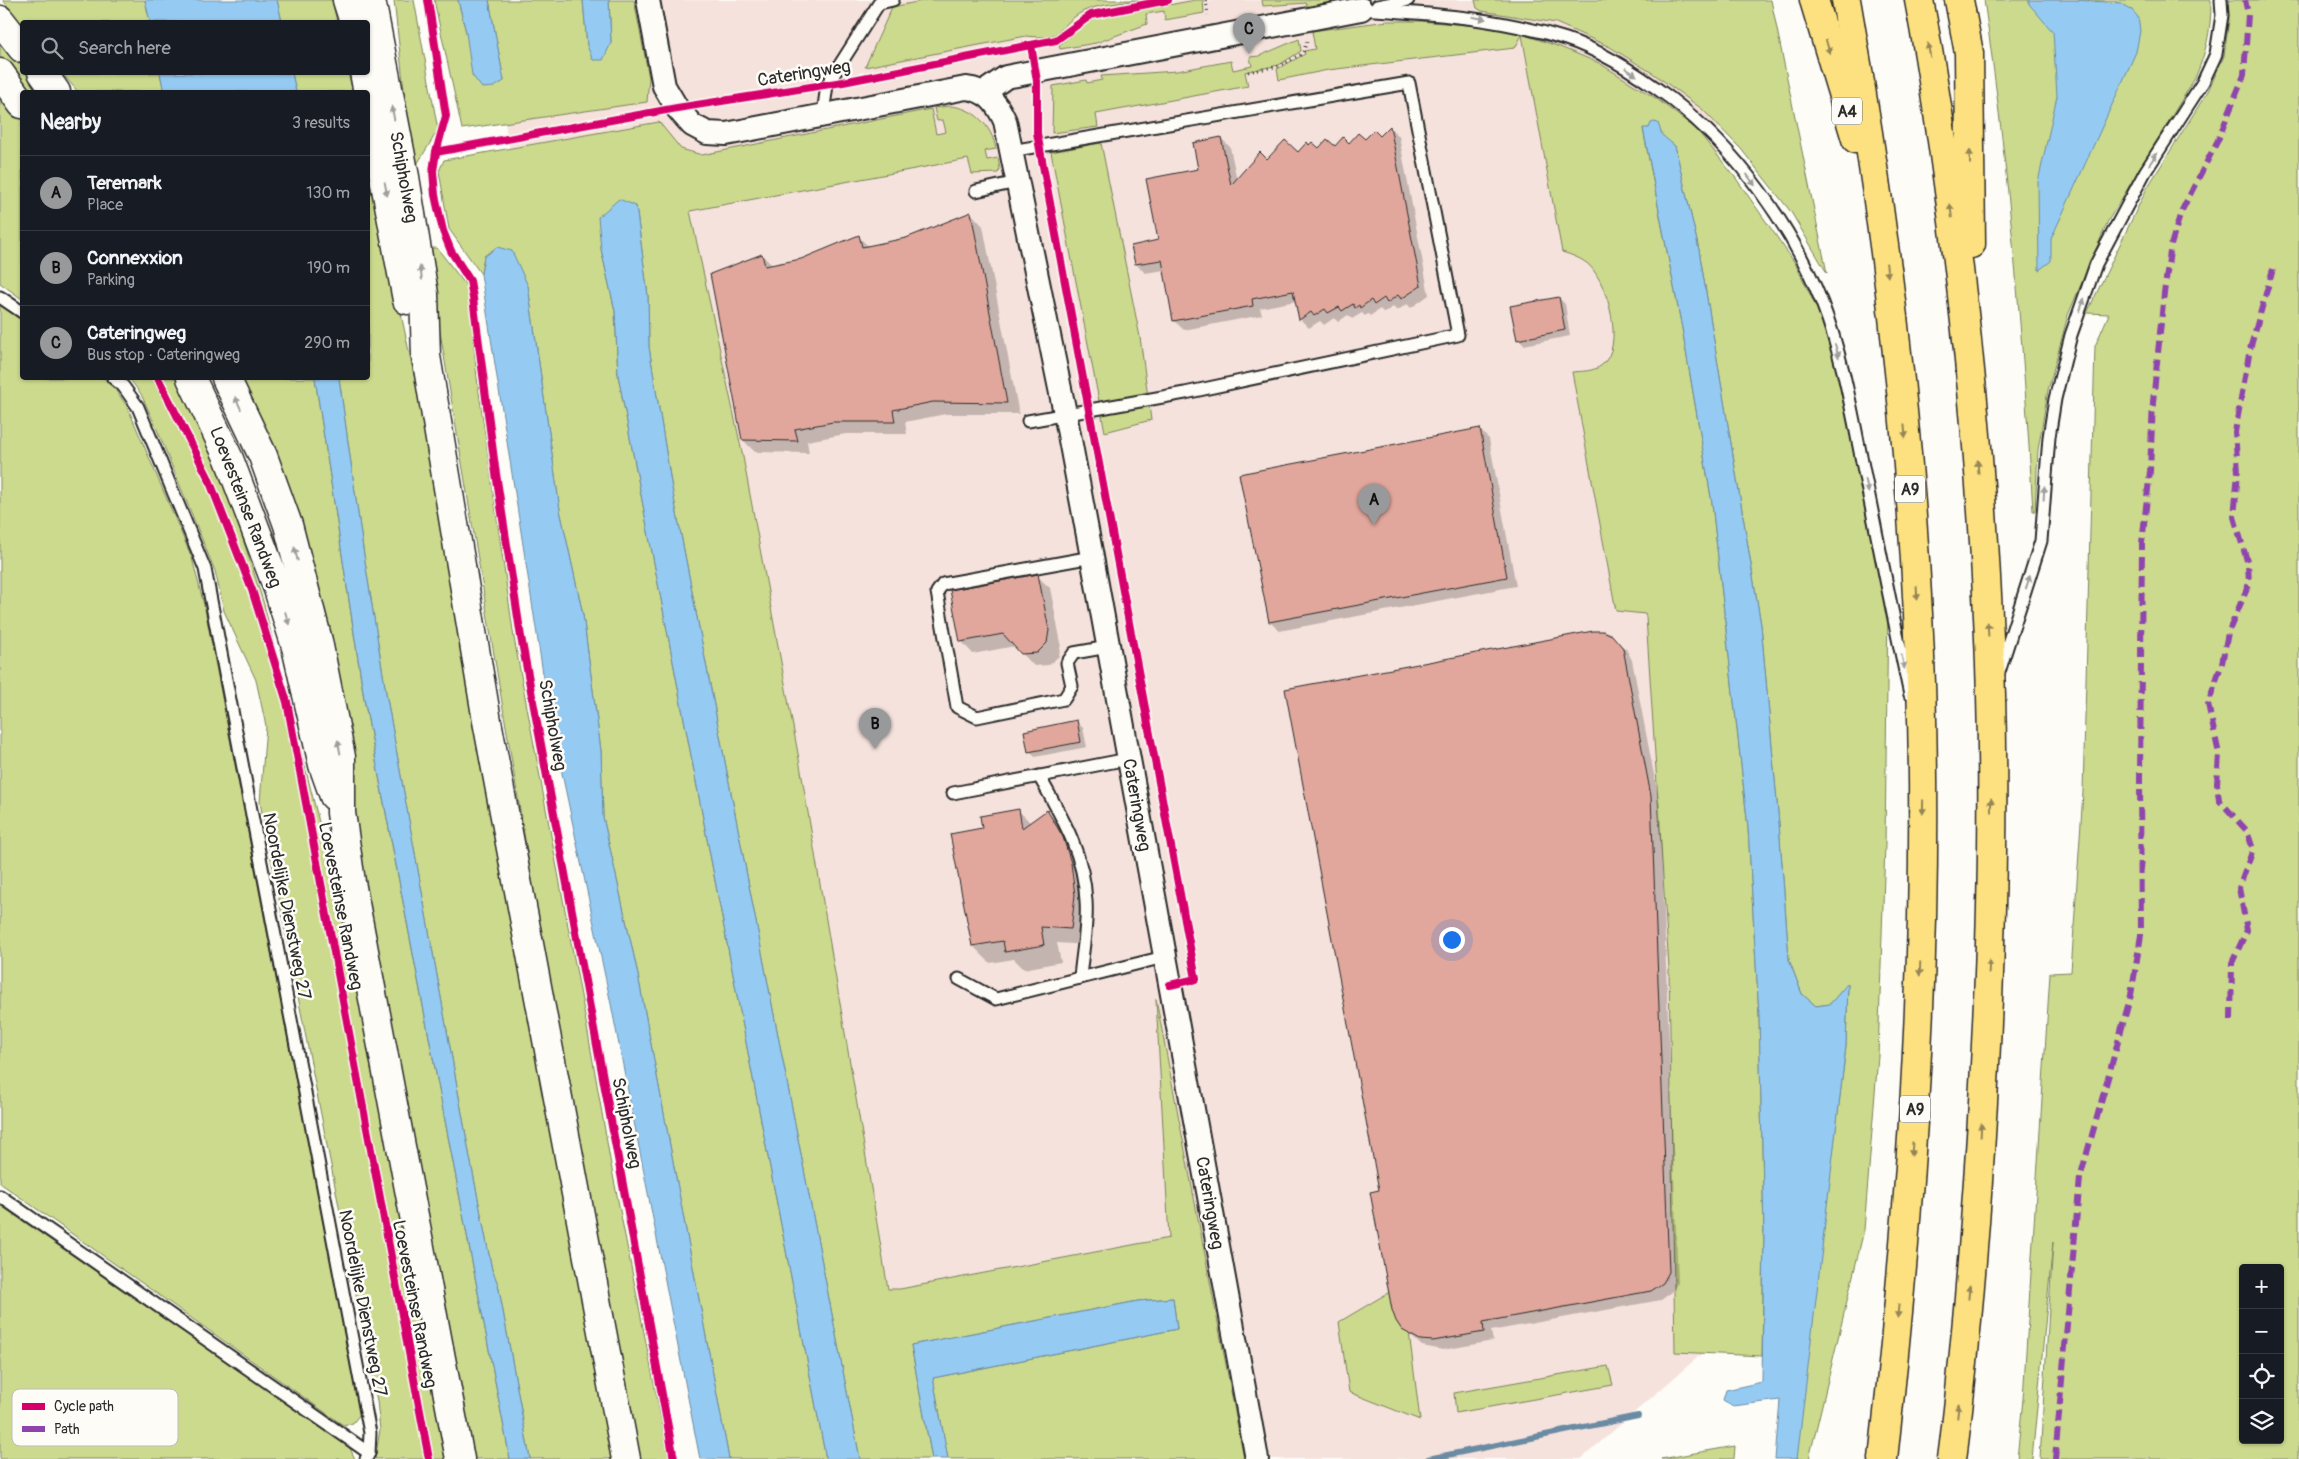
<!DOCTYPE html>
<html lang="en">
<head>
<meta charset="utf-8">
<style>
	body { margin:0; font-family:Pangolin,sans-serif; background:#20242c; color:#f1f3f6 }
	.controls { position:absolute; right:15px; bottom:15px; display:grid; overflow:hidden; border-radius:5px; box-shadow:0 1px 4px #0004 }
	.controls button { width:45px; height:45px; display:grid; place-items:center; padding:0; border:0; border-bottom:1px solid #363941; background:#171b24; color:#f1f3f6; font:25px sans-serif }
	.you { position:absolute; left:1451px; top:939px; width:18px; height:18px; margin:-12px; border:4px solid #fff; border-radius:50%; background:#1a73e8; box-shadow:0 0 0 8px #1a73e833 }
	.badge { display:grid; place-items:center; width:32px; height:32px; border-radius:50%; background:#98999b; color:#111; font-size:16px; font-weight:700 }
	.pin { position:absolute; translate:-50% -41px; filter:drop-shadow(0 1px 2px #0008) }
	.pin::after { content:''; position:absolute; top:26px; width:18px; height:15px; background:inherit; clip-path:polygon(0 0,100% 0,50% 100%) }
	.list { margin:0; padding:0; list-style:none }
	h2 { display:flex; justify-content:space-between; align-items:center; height:65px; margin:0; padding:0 20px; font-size:21px }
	h2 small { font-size:16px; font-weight:400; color:#9ea1a6 }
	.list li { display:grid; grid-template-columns:32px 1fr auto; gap:15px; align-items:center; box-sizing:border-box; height:75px; padding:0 20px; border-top:1px solid #363941 }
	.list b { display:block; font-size:19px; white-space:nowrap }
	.list p { margin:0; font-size:16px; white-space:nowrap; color:#9ea1a6 }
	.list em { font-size:16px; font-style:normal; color:#9ea1a6 }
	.icon { flex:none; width:28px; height:28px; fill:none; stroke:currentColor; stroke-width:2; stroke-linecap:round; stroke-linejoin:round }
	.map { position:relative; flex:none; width:2299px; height:1459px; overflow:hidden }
	.search { position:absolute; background:#171b24; box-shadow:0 1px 4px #0004; left:20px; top:20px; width:350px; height:55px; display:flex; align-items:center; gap:12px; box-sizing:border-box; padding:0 18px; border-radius:5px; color:#9ea1a6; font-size:19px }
	.panel { position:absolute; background:#171b24; box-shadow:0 1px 4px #0004; left:20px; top:90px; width:350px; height:290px; border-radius:5px }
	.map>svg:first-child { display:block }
	.built { fill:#f5e2dc }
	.green { fill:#ccda8e; stroke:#7c825c; fill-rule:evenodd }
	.water { fill:#95cbf3; stroke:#6b8ba3 }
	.shadow { fill:#0003 }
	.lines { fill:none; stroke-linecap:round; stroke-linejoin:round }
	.stream { stroke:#6b8ba3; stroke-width:6 }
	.building { fill:#e1a79c; stroke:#2b2b2b }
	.lane-casing { stroke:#2b2b2b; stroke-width:15 }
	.street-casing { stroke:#2b2b2b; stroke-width:26 }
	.secondary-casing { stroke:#2b2b2b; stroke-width:31 }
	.highway-casing { stroke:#2b2b2b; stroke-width:31 }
	.path { stroke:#2b2b2b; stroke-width:3; stroke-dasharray:1 4; stroke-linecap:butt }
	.lane { stroke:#fdfcf7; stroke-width:11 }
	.street { stroke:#fdfcf7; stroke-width:22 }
	.secondary { stroke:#fdfcf7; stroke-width:28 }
	.highway { stroke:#fde080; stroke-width:28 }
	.quiet { stroke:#8e44ad; stroke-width:6; stroke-dasharray:12 6; stroke-linecap:butt }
	.cycleway-casing { stroke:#fdfcf7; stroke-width:11 }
	.cycleway { stroke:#d6006c; stroke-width:8 }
	.oneway { fill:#9e9e9b }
	.oneway2 { fill:#948656 }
	.labels { text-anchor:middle; stroke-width:5; stroke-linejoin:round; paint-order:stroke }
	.shield { fill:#fdfcf7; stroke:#6a6a68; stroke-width:1 }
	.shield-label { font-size:16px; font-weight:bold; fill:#2b2b2b }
	.street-label { font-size:18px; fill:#2b2b2b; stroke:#fdfcf7 }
	.key { fill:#fdfcf7; stroke:#bebdba; stroke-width:1 }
	.key-label { font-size:14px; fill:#2b2b2b }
</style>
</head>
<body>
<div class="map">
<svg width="2299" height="1459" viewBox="0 0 2299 1459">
	<rect width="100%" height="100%" fill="#fdfcf7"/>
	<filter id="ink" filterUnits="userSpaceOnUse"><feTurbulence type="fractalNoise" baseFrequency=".02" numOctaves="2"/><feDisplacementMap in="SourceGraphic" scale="10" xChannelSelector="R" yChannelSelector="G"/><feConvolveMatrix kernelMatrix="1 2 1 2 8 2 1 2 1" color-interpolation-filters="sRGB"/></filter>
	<g filter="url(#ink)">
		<path class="built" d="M484,0H1717L1739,1321L1581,1459H732Z"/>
		<g class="green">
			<path d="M3,0H145L150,22L22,24Z"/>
			<path d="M277,0H332L337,22H282Z"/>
			<path d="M394,0H414L438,130L413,171Z"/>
			<path d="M434,0H458L466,32L504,81L489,0H583L587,45L611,43L609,0H634L649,78L647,102L462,129Z"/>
			<path d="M927,0H1139C1122,3 1100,4 1084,11C1056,25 1067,41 1026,36L865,67L892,7Z"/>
			<path d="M1195,0H1203L1204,13L1165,20L1164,11L1146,14L1147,24L1096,43L1060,49L1059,45L1091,20Z"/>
			<path d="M1262,0H1335L1329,4L1308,8L1306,3L1263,6Z"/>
			<path d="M1475,0H1771L1827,273L1791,212L1741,149L1702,109L1654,74L1610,47L1556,23L1482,11L1477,8Z"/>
			<path d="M1984,0H2211V3C2211,31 2206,53 2195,78L2108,221L2068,315L2048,390L2038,450L2035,511H2033C2023,340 2009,170 1984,0Z"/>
			<path d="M2228,0H2299V1459H2040L2053,1242L2032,1459H2017L2023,1399L2050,973L2071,972L2083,792L2095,346L2109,314L2087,313L2147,188L2208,91L2224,56L2229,19ZM2243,1268H2280V1440H2243Z"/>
			<path d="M1388,21H1420L1489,27L1522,34L1560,47L1599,63L1657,99L1696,129L1735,177L1795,263L1823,321L1848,389L1888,600L1885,844L1878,1056L1864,1230L1809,1459H1797L1799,1433L1846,1046L1848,984L1830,1004L1816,1006L1802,994L1789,960L1779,824L1761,625L1699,250L1675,146L1649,128L1643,129L1682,328L1712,503L1748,828L1759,1015L1764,1233L1762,1356L1675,1352L1669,968L1646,617L1645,614L1616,611L1572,372C1582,371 1593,372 1602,365C1625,346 1608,285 1590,266C1583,259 1572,255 1562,252L1522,35L1515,48L1328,70L1279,80L1277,69L1305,54L1304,51L1315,49L1312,31Z"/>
			<path d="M0,33L22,61V72L31,73L47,92H25L0,60Z"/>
			<path d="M1299,39L1301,51L1279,65L1245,72L1248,86L1096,114L1098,127L1052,133L1053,86L1086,80L1087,83L1102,80L1101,76L1177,71L1231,61L1233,70L1252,66L1250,57L1259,56Z"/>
			<path d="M62,73H160L164,92H78Z"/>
			<path d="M292,73H348L353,92H296Z"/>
			<path d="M0,92L22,114V299L0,283Z"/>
			<path d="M949,106C974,107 992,126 996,149L985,151L987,160L998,158L1000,169L998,173L972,174L968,159L690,211L743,457L799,759L888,1289H900L1169,1238L1156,999L1244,1459H948L933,1378L1177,1329L1173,1298L1138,1301L911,1345L932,1459H860L671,483L649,347L648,296L636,206L601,249L615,311L618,375L826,1459H729L637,970L603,817L601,751L583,615L560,510L528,286L497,247L484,256L481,274L449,229L439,171L444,160L659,122L681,149L702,155L931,109L936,134L946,132L943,120L937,121L934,108Z"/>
			<path d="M1101,143L1140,337L1151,420L1105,432L1051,152Z"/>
			<path d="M368,160L428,440L543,1092L612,1459H530L498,1284L492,1270L470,1158L386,693L363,549L339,378H368Z"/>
			<path d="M426,248H437L468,288L477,378L514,638L588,1033L611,1165L669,1459H638L563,1067Z"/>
			<path d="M0,304L22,319V378H103L111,384L127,406L192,558L205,609L360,1414L353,1423L343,1425L0,1183Z"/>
			<path d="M129,378H185L221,471L263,601L355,964L450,1459H375L380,1430L377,1401L260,802L266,726L256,680L224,611L215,571L156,427L141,394Z"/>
			<path d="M230,378H315L364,699L510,1459H471L365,891L337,705Z"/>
			<path d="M0,1205L298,1412L347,1442L355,1459H0Z"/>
			<path d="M1403,1284L1420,1420L1349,1392L1339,1322Z"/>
			<path d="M1608,1366L1613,1385L1456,1413L1454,1393Z"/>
			<path d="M1735,1446L1734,1459H1661Z"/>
		</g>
		<g class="water">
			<path d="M145,0H277L282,22H150Z"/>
			<path d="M458,0H489L504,81L494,87L482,88L472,75L466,32Z"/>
			<path d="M583,0H609L611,43L603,60H593L587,46Z"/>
			<path d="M2029,0H2075L2121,3L2131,9L2138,17L2140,31L2136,52L2051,239V261L2039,270L2038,182L2057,96L2053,32L2029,4Z"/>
			<path d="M160,73H292L296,92H164Z"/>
			<path d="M1654,122L1658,123L1662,135L1675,146L1699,250L1761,625L1779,824L1789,960L1802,994L1816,1006L1830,1004L1848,983L1846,1046L1797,1459H1775L1780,1400L1733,1406L1723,1400L1726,1390L1762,1382L1764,1233L1759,1015L1748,828L1712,503L1682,328L1643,128H1649L1651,123Z"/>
			<path d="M619,199L636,206L648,296L649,347L671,483L860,1459H826L618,375L615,311L601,249L598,217Z"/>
			<path d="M497,247L512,251L528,286L560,510L583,615L601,751L603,817L637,970L729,1459H700L611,1004L549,712L481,274L484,257Z"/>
			<path d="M315,378H339L363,549L386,693L470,1158L492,1270L498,1284L530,1459H510L364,698Z"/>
			<path d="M1173,1298L1177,1329L933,1378L948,1459H932L911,1345L1138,1301Z"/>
		</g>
		<g class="shadow">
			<path d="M1390,128L1399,136L1429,295L1411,308L1407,304L1397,311L1393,307L1384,313L1380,309L1370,316L1368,314L1365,316L1362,313L1352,319L1348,315L1338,322L1334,318L1324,325L1320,321L1309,328L1300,319L1296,301L1260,308L1262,315L1184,330L1174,321L1165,270L1145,273L1136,264L1159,241L1199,170L1221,138L1230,147L1237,180L1267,160L1298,154L1310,146L1319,150L1381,138Z"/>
			<path d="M971,213L983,226L1019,414H946L905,422L907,434H846L807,441L809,453L755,452L743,440L762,255L772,265L801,260L859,237L869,247L906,239Z"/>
			<path d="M1559,298L1565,304L1570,336L1524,345L1518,339Z"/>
			<path d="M1480,430L1489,439L1516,586L1279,631L1270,622Z"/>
			<path d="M1037,576L1050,588L1061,643L1059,656L1049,665L1034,666L1015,646L973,654L961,641Z"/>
			<path d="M1606,633L1626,649L1632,660L1660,806L1678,1282L1672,1292L1661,1300L1491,1331L1493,1341L1443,1350L1422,1346L1403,1329L1381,1191Z"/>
			<path d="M1077,722L1083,728L1087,747L1035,757L1030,751Z"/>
			<path d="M1018,810L1031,823L1047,812L1064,829L1079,856L1088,945L1057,943L1061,962L1024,969L1014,959L990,963L973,946L983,829Z"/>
		</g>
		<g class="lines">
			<path class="stream" d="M1428,1459L1638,1416"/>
		</g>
		<g class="building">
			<path d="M1390,126L1421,286L1401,299L1398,295L1387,303L1384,298L1374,305L1371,300L1360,308L1359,305L1355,308L1353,304L1342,311L1339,307L1328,313L1325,309L1314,316L1311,312L1299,320L1293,291L1252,299L1253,306L1173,321L1162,260L1135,264L1131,246L1158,240L1146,179L1198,169L1193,143L1221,137L1231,185L1260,152L1267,159L1285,140L1298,152L1307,142L1309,145L1312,142L1319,148L1327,139L1335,146L1343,137L1349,143L1358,133L1365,139L1374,130L1380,136Z"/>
			<path d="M971,212L1007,403L933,402L893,410L895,422H833L795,429L798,441L742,440L710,274L762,254L765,266L801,259L859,235L862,247L906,238Z"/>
			<path d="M1559,297L1565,330L1517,340L1510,306Z"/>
			<path d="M1480,428L1507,577L1269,622L1239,474Z"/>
			<path d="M1038,574L1049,630L1047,643L1037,653L1021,654L1003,634L960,642L950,590Z"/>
			<path d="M1593,631H1603L1612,635L1623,648L1651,796L1669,1272L1663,1283L1651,1291L1483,1322L1484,1332L1433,1341L1420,1340L1402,1330L1396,1321L1392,1310L1370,1192L1379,1190L1285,689Z"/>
			<path d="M1077,720L1081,742L1028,752L1024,731Z"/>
			<path d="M1019,809L1022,828L1047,810L1063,837L1071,863L1075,895L1071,929L1041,927L1044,945L1005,952L1003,941L972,946L950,834L982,828L980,816Z"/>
		</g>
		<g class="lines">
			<g class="lane-casing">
				<g id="lane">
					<path d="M880,3L893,0"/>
					<path d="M1377,6L1408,0"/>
					<path d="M1361,9C1434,14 1496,17 1566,39C1603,51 1639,75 1670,98C1737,150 1791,224 1822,303C1845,362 1854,425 1867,486C1881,556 1895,626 1910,695"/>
					<path d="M823,114L827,85L881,0"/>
					<path d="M1010,151L1409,83L1458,335L1185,393L1028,421"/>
					<path d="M976,191L1017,182"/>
					<path d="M0,297L22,312"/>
					<path d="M113,378L123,386L138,407L205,569L370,1433L369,1453L366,1459"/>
					<path d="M1092,557L943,584L937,592L957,707L977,717L1064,699L1072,686L1067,663L1074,653L1108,647"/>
					<path d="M1999,672L2041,541L2049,437L2055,399L2071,335L2096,264L2145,172L2203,82L2216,54L2222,15L2221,0"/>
					<path d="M1039,776C1062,817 1084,853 1086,901C1088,926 1082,953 1080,978"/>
					<path d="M953,793L1128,759"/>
					<path d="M959,979L996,999L1164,957"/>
					<path d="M0,1196L369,1453"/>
				</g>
			</g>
			<g class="street-casing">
				<g id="street">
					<path d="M648,0L664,86L677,108L692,125L707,133L726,134L966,88C987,90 997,103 1005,121L1065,413L1092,557L1257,1459"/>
					<path d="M983,93L1006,77L1361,9"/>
				</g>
			</g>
			<g class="secondary-casing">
				<g id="secondary">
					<path d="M347,0L354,22"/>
					<path d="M371,0L405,177L424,294L426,356L487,721L626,1459"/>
					<path d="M0,20L22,48"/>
					<path d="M42,72L56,92"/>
					<path d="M364,72L407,300"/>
					<path d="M0,73L22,104"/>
					<path d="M191,378L229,459L278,589L296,647L323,765L334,796"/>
					<path d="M226,378L263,456L288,525L318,641L341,757V813L351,882L460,1459"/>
				</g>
			</g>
			<g class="highway-casing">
				<g id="highway">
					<path d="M1814,0L1856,139"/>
					<path d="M1846,0C1882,203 1908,408 1918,614C1933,896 1914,1179 1883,1459"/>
					<path d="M1919,0C1936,89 1948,179 1959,269C1976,411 1987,553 1991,695C1995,842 1990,990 1981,1136C1974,1244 1966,1352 1952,1459"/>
					<path d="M1959,0L1969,53L1971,244"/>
				</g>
			</g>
			<g class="path">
				<path d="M1206,0L1208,15"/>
				<path d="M1248,72L1280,66L1303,53L1307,41"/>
			</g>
			<use href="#lane" class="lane"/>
			<use href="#street" class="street"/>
			<use href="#secondary" class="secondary"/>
			<use href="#highway" class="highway"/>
			<g class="quiet">
				<path d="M2231,1020L2232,963L2247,930L2239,888L2253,849L2247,831L2219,800L2217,784L2219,754L2208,704L2222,663L2228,633L2249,584L2248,564L2234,517L2238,472L2235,432L2250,349L2273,269"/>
				<path d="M2055,1459L2080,1178L2131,995L2141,935L2140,778L2142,543L2150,471L2153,402L2164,293L2171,245L2181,212L2218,140L2244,75L2248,14L2245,0"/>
			</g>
			<g class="cycleway-casing">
				<g id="cycleway">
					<path d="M428,0L446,116L436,152L433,171L435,195L443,231L451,251L470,281L473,298L495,467L521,637L674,1459"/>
					<path d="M1031,45L1037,81V133L1041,155L1196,979L1170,985"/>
					<path d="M436,152L677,108L843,82L1056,40L1091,15L1168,0"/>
					<path d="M158,378L208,477L252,590L287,702L429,1459"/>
				</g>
			</g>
			<use href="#cycleway" class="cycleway"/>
		</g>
		<defs><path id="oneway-solid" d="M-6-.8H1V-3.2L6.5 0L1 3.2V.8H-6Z" transform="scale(1.25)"/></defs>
		<g class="oneway">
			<use href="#oneway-solid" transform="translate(1479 18) rotate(9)"/>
			<use href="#oneway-solid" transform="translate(1631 72) rotate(33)"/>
			<use href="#oneway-solid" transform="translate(393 113) rotate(-101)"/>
			<use href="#oneway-solid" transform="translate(2153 159) rotate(-57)"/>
			<use href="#oneway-solid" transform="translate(1751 180) rotate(54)"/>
			<use href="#oneway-solid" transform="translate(386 189) rotate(79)"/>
			<use href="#oneway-solid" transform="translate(421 273) rotate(-99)"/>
			<use href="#oneway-solid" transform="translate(2082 305) rotate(-70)"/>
			<use href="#oneway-solid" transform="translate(1837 351) rotate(74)"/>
			<use href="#oneway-solid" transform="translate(238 403) rotate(-115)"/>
			<use href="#oneway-solid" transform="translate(1867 486) rotate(78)"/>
			<use href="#oneway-solid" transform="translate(2044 493) rotate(-87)"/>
			<use href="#oneway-solid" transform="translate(296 554) rotate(-104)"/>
			<use href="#oneway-solid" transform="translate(2028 582) rotate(-72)"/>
			<use href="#oneway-solid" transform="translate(287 618) rotate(73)"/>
			<use href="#oneway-solid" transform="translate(1903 662) rotate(78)"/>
			<use href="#oneway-solid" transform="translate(339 747) rotate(-101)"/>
		</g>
		<g class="oneway2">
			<use href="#oneway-solid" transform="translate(1828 47) rotate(73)"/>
			<use href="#oneway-solid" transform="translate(1929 50) rotate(-100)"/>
			<use href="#oneway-solid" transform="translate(1970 157) rotate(-90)"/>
			<use href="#oneway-solid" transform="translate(1951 211) rotate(-97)"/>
			<use href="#oneway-solid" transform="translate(1887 270) rotate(83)"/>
			<use href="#oneway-solid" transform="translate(1905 431) rotate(85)"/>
			<use href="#oneway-solid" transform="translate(1978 467) rotate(-94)"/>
			<use href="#oneway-solid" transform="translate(1917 593) rotate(86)"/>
			<use href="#oneway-solid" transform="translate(1988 629) rotate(-93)"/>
			<use href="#oneway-solid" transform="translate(1991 805) rotate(-90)"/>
			<use href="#oneway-solid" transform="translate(1923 807) rotate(91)"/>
			<use href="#oneway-solid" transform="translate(1989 967) rotate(-87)"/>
			<use href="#oneway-solid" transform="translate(1920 969) rotate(92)"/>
			<use href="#oneway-solid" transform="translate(1981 1130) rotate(-87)"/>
			<use href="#oneway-solid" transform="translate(1912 1149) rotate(94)"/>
			<use href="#oneway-solid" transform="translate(1969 1292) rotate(-85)"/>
			<use href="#oneway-solid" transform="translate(1898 1311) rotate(95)"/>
			<use href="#oneway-solid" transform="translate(1958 1411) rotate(-84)"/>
		</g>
	</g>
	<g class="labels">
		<g class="shield">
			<rect x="1832" y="97.5" width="30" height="27" rx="4"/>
			<rect x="1895" y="475.5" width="30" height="27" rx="4"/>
			<rect x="1900" y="1095.5" width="30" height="27" rx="4"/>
		</g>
		<g class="shield-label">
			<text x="1847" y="117">A4</text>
			<text x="1910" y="495">A9</text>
			<text x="1915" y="1115">A9</text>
		</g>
		<g class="street-label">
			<text transform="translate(804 73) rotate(-9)" y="6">Cateringweg</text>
			<text transform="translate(404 177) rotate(80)" y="6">Schipholweg</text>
			<text transform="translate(246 507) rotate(69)" y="6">Loevesteinse Randweg</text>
			<text transform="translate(553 725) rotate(80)" y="6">Schipholweg</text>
			<text transform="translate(1137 805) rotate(80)" y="6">Cateringweg</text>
			<text transform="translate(287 906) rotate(79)" y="6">Noordelijke Dienstweg 27</text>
			<text transform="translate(341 906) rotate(79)" y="6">Loevesteinse Randweg</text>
			<text transform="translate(627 1123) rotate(79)" y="6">Schipholweg</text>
			<text transform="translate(1210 1203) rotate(80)" y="6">Cateringweg</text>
			<text transform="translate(363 1303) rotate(79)" y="6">Noordelijke Dienstweg 27</text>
			<text transform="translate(415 1304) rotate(79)" y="6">Loevesteinse Randweg</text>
		</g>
	</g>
	<rect x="12" y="1389" width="166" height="57" rx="8" class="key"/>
	<rect x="22" y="1403" width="23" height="7" fill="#d6006c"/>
	<rect x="22" y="1426" width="23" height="6" fill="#8e44ad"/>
	<g class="key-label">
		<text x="54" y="1411">Cycle path</text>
		<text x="54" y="1434">Path</text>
	</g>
</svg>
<div class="controls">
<button>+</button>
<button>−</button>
<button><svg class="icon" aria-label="locate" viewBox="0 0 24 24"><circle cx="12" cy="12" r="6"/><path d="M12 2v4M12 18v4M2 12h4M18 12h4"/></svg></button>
<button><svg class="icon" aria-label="layers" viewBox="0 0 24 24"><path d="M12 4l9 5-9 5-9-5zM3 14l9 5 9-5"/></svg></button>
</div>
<div class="you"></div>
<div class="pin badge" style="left:1374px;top:525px">A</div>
<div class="pin badge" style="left:875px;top:749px">B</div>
<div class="pin badge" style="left:1249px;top:54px">C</div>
<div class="search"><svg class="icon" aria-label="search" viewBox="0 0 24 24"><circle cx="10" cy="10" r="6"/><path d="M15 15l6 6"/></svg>Search here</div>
<section class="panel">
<h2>Nearby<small>3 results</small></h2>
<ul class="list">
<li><span class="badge">A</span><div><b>Teremark</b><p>Place</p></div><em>130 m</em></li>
<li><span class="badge">B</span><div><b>Connexxion</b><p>Parking</p></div><em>190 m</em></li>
<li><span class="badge">C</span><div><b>Cateringweg</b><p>Bus stop · Cateringweg</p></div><em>290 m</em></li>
</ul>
</section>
</div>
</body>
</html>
